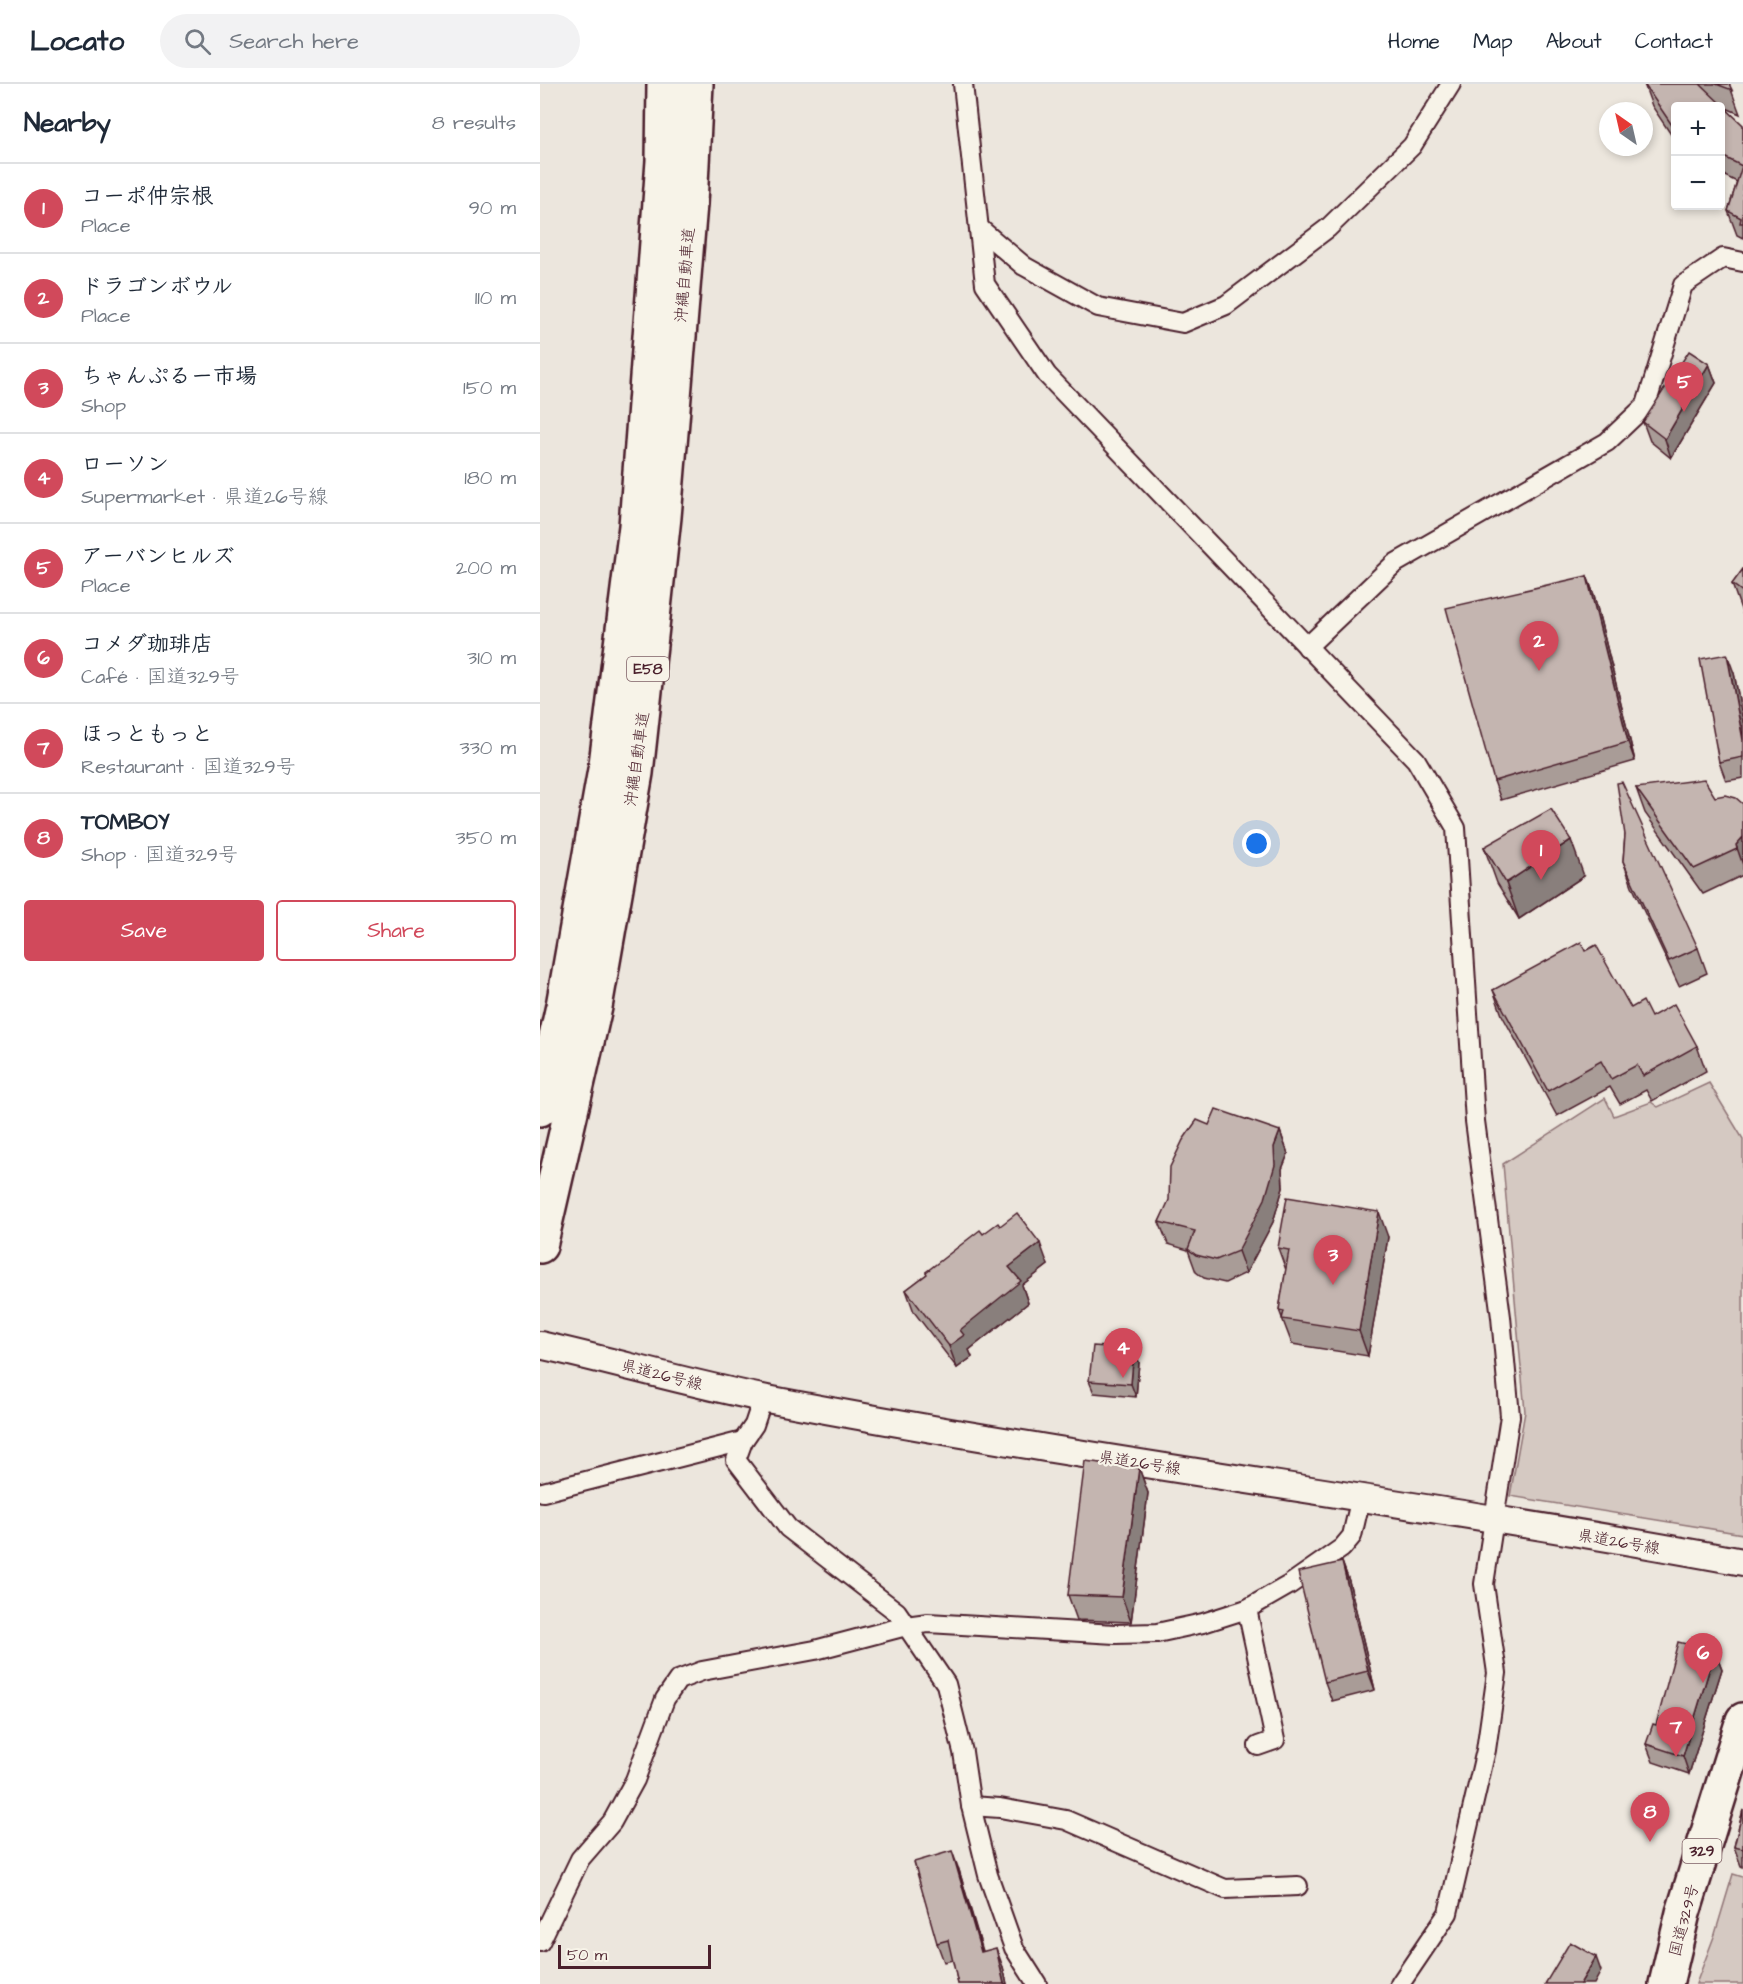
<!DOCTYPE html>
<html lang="en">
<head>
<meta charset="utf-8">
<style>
	body { margin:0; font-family:"Architects Daughter","Klee One",sans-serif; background:#f2f2f3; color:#1f2937 }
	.controls { position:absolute; right:18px; top:18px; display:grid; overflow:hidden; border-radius:6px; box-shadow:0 3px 9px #0003 }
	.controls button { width:54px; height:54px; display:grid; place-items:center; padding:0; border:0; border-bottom:2px solid #e0e1e3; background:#fff; color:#1f2937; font:30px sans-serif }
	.compass { position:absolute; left:1059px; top:18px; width:54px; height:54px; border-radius:50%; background:#fff; box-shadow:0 3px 9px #0003; rotate:326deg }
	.scale { position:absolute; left:18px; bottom:15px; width:153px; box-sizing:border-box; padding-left:6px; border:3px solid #4a1f2b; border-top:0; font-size:16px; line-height:21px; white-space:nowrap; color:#4a1f2b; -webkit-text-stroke:4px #f7f3e8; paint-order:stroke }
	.you { position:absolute; left:717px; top:760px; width:21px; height:21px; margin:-15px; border:4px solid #fff; border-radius:50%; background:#1a73e8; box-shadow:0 0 0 9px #1a73e833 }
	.badge { display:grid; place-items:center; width:39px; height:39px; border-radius:50%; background:#d1495b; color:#fff; font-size:20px; font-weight:700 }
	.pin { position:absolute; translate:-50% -50px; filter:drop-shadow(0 2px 3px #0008) }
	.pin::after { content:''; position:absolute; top:32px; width:21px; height:18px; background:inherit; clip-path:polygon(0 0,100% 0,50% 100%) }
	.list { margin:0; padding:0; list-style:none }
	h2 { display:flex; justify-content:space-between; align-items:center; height:78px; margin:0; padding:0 24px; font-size:26px }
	h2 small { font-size:20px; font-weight:400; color:#747a83 }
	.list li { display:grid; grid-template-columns:39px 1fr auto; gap:18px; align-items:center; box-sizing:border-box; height:90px; padding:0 24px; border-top:2px solid #e0e1e3 }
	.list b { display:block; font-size:22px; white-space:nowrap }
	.list p { margin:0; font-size:20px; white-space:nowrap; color:#747a83 }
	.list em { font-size:20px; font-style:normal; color:#747a83 }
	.actions { display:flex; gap:12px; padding:18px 24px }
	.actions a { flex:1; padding:14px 0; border:2px solid #d1495b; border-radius:6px; text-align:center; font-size:21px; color:#d1495b }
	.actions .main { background:#d1495b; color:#fff }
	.icon { flex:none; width:33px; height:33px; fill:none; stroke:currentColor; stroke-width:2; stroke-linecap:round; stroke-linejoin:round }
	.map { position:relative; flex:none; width:1203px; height:1900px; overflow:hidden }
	header { display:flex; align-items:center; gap:36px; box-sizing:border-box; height:84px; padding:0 30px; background:#fff; border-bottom:2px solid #e0e1e3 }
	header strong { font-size:28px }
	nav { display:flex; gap:33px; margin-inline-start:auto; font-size:21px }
	.search { width:420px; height:54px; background:#f2f2f3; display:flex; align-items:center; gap:15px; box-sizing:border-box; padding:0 21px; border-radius:33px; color:#747a83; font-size:22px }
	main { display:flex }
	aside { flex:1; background:#fff }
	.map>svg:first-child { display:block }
	.green { fill:#d5c9c2; stroke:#907476; stroke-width:1.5 }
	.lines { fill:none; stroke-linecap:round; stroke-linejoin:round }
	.street-casing { stroke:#4a1f2b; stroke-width:22 }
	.secondary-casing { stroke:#4a1f2b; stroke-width:30 }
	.highway-casing { stroke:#4a1f2b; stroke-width:38 }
	.street { stroke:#f7f3e8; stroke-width:18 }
	.secondary { stroke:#f7f3e8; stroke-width:26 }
	.highway { stroke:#f7f3e8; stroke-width:33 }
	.wall { fill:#a99c97; stroke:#4a1f2b; stroke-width:1.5 }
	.shaded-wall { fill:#897f7b; stroke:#4a1f2b; stroke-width:1.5 }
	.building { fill:#c4b5b0; stroke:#4a1f2b; stroke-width:1.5 }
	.labels { text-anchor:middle; stroke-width:4.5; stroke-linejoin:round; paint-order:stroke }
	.shield { fill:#f7f3e8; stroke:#7e5f64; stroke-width:1.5 }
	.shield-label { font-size:15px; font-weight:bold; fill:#4a1f2b }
	.street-label { font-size:16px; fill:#4a1f2b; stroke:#f7f3e8 }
</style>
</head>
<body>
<header>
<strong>Locato</strong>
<div class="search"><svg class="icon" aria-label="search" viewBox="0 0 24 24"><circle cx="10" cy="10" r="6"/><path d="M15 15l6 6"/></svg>Search here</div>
<nav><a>Home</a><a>Map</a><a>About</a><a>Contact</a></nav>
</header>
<main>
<aside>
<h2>Nearby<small>8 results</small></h2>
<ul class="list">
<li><span class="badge">1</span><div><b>コーポ仲宗根</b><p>Place</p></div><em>90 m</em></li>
<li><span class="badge">2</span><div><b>ドラゴンボウル</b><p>Place</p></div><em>110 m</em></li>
<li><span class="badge">3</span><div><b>ちゃんぷるー市場</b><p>Shop</p></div><em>150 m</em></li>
<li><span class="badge">4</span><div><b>ローソン</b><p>Supermarket · 県道26号線</p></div><em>180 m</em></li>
<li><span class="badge">5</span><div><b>アーバンヒルズ</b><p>Place</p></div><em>200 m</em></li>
<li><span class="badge">6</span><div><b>コメダ珈琲店</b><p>Café · 国道329号</p></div><em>310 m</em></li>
<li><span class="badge">7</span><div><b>ほっともっと</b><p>Restaurant · 国道329号</p></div><em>330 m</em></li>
<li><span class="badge">8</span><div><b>TOMBOY</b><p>Shop · 国道329号</p></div><em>350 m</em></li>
</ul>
<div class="actions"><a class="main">Save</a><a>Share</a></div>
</aside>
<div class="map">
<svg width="1203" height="1900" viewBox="0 0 1203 1900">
	<rect width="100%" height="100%" fill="#ece6dd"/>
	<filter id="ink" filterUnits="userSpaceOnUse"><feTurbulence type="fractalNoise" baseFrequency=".0167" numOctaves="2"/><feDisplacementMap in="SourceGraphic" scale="12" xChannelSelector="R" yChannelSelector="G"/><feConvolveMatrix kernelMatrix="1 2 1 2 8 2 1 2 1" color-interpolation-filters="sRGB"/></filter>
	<g filter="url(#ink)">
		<g class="green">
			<path d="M1169,999L1203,1055V1450L970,1412L985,1328L963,1080L1065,1014L1074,1032L1111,1018L1118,1023Z"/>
			<path d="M1193,1790L1203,1793V1900H1156L1175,1850Z"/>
		</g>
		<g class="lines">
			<g class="street-casing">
				<g id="street">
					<path d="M423,0L445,200L507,291L876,676L916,744L935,1037L961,1233L970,1332L944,1500L957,1589L946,1666L908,1829L860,1900"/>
					<path d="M439,144L484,182L558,223L643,239L686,221L788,144L872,62L911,0"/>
					<path d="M767,563L854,480L1067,358L1106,321L1143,201L1183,174L1203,178"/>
					<path d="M223,1314L214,1341L203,1357L196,1376L248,1444L357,1528L406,1600L423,1668L431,1722L448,1791L474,1864L497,1900"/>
					<path d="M3,1408L203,1357"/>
					<path d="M707,1525L735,1656L718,1662"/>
					<path d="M431,1722L460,1724L526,1736L685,1805L758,1802"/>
					<path d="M0,1858L40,1775L72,1738L95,1696L125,1615L138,1596L162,1587L275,1566L366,1542L388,1539L575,1550L617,1549L663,1539L707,1525L749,1501L802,1464L812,1452L821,1413"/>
				</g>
			</g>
			<g class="secondary-casing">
				<path id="secondary" d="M0,1261C76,1278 151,1300 227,1315C551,1377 879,1418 1203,1478"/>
			</g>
			<g class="highway-casing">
				<g id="highway">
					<path d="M0,1025L23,922L66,680L96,442L123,77L124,0"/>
					<path d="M0,1162L55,923L96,689L124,433L150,120L156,0"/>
					<path d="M1126,1900L1143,1829L1203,1636"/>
				</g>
			</g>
			<use href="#street" class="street"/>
			<use href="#secondary" class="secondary"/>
			<use href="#highway" class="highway"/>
		</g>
		<g class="wall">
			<path d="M1104,0H1189L1200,30L1184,23L1203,41V154L1197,151L1188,127L1197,98L1185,92L1180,95V22H1136V58L1112,22Z"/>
			<path d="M1169,280L1176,299L1131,374L1110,357L1103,338Z"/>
			<path d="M1203,485V531L1192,500Z"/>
			<path d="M1047,492L1054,511L1095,677L961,716L954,697Z"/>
			<path d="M1194,589L1203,637V694L1186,697L1179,678Z"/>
			<path d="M1096,704L1175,713L1203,720V791L1163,810L1105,729Z"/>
			<path d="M1085,751L1158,864L1167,889L1139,902L1092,802L1083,777Z"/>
			<path d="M944,763L1044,792L979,835L957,799Z"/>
			<path d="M1045,867L1091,924L1111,933L1157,962L1166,987L1112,1017L1106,1006L1080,1020L1070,1003L1017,1032L962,931L953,906Z"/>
			<path d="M669,1041L740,1047L748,1070L742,1085L743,1104L733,1138L706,1189L685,1199L664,1194L656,1188L648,1166L628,1160L619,1138Z"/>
			<path d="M460,1142L508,1181L482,1201L488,1219L429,1266L432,1273L417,1284L374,1228L366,1206L387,1190L386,1188L443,1150Z"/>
			<path d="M848,1153L828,1272L752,1260L739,1226L746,1186L738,1164Z"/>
			<path d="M599,1278L596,1313L554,1309L549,1297Z"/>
			<path d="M599,1384L608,1409L591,1538L537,1536L528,1511Z"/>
			<path d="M802,1478L809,1497L835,1606L792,1617L785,1598Z"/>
			<path d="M1175,1567L1182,1585L1149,1690L1113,1678L1106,1660Z"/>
			<path d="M1203,1726V1783L1201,1782L1194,1763Z"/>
			<path d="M419,1786L443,1867L463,1883L467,1900H418L413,1876L404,1878L397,1859Z"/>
		</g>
		<g class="shaded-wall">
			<path d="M1180,80L1185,92L1180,95Z"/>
			<path d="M1169,280L1176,299L1131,374L1125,355Z"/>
			<path d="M1047,492L1054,511L1095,677L1088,658Z"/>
			<path d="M1187,570L1194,589L1203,637V656Z"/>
			<path d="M1203,753V781L1196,761Z"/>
			<path d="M1031,756L1044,792L979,835L966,799Z"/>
			<path d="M740,1047L748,1070L742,1085L743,1104L733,1138L706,1189L698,1167L734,1063Z"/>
			<path d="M839,1128L848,1153L828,1272L819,1247Z"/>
			<path d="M500,1159L508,1181L482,1201L488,1219L429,1266L432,1273L417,1284L409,1262L420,1246L469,1183Z"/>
			<path d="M594,1265L599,1278L596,1313L591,1300Z"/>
			<path d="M599,1384L608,1409L591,1538L582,1513Z"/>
			<path d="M802,1478L809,1497L835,1606L828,1587Z"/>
			<path d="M1175,1567L1182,1585L1149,1690L1143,1672Z"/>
			<path d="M412,1767L419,1786L448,1887L441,1868Z"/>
			<path d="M456,1864L463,1883L467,1900H464Z"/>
			<path d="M1056,1873L1061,1887L1054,1900H1040Z"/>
		</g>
		<g class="building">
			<path d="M1104,0H1160L1203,41V139H1200L1201,134L1188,127L1202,82L1180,71V22H1136V47Z"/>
			<path d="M1176,0H1189L1192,6Z"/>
			<path d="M1149,267L1169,280L1125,355L1103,338Z"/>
			<path d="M1203,485V508L1192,500Z"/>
			<path d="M1047,492L1088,658L954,697L906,524Z"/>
			<path d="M1187,570L1203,656V673L1179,678L1160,575Z"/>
			<path d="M1164,695L1175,713L1185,711L1196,714L1203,720V753L1196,761L1197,765L1154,785L1096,704Z"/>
			<path d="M1082,698L1158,864L1129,877L1083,777L1085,751L1077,699Z"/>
			<path d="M1011,725L1031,756L966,799L944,763Z"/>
			<path d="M1041,858L1045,867L1056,861L1091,924L1103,917L1111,933L1134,920L1157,962L1103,992L1097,981L1071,995L1061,977L1008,1007L953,906Z"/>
			<path d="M676,1025L740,1047L734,1063L735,1081L725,1115L698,1167L676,1176L656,1171L648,1165L655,1147L619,1138L629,1116L630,1083L643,1056L657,1036L669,1041Z"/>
			<path d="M747,1113L839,1128L819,1247L742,1235L744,1227L739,1226L749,1166L738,1164Z"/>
			<path d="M477,1129L500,1159L469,1183L481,1197L420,1246L424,1251L409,1262L366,1206L387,1190L386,1188L440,1146L443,1150L458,1139L460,1142Z"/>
			<path d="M553,1262L594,1265L591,1300L549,1297Z"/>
			<path d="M545,1377L599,1384L582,1513L528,1511Z"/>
			<path d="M802,1478L828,1587L785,1598L758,1488Z"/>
			<path d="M1138,1558L1175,1567L1143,1672L1106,1660L1113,1640L1116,1641Z"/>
			<path d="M1203,1726V1765L1194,1763Z"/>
			<path d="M412,1767L441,1868L456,1864L464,1900H418L408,1856L397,1859L374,1778Z"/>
			<path d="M1030,1858L1056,1873L1040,1900H1005Z"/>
		</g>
	</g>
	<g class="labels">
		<g class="shield">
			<rect x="87" y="573" width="42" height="24" rx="4.5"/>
			<rect x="1142.5" y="1755" width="39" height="24" rx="4.5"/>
		</g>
		<g class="shield-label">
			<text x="108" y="590">E58</text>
			<text x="1162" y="1772">329</text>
		</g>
		<g class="street-label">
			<text transform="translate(144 191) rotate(-85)" y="6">沖縄自動車道</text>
			<text transform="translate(96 675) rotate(-82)" y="6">沖縄自動車道</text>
			<text transform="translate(122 1290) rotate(14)" y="6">県道26号線</text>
			<text transform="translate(600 1378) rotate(9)" y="6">県道26号線</text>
			<text transform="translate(1079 1457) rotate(10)" y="6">県道26号線</text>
			<text transform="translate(1143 1836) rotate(-75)" y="6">国道329号</text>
		</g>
	</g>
</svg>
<div class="controls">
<button>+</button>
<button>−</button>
</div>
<svg class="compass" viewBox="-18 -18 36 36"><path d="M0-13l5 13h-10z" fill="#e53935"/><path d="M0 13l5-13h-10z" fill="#747a83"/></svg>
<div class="scale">50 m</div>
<div class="you"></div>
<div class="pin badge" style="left:1001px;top:796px">1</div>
<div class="pin badge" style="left:999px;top:587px">2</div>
<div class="pin badge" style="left:793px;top:1201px">3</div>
<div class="pin badge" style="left:583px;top:1294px">4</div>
<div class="pin badge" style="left:1144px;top:328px">5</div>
<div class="pin badge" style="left:1163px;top:1599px">6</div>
<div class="pin badge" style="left:1136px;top:1673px">7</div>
<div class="pin badge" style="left:1110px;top:1758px">8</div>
</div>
</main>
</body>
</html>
